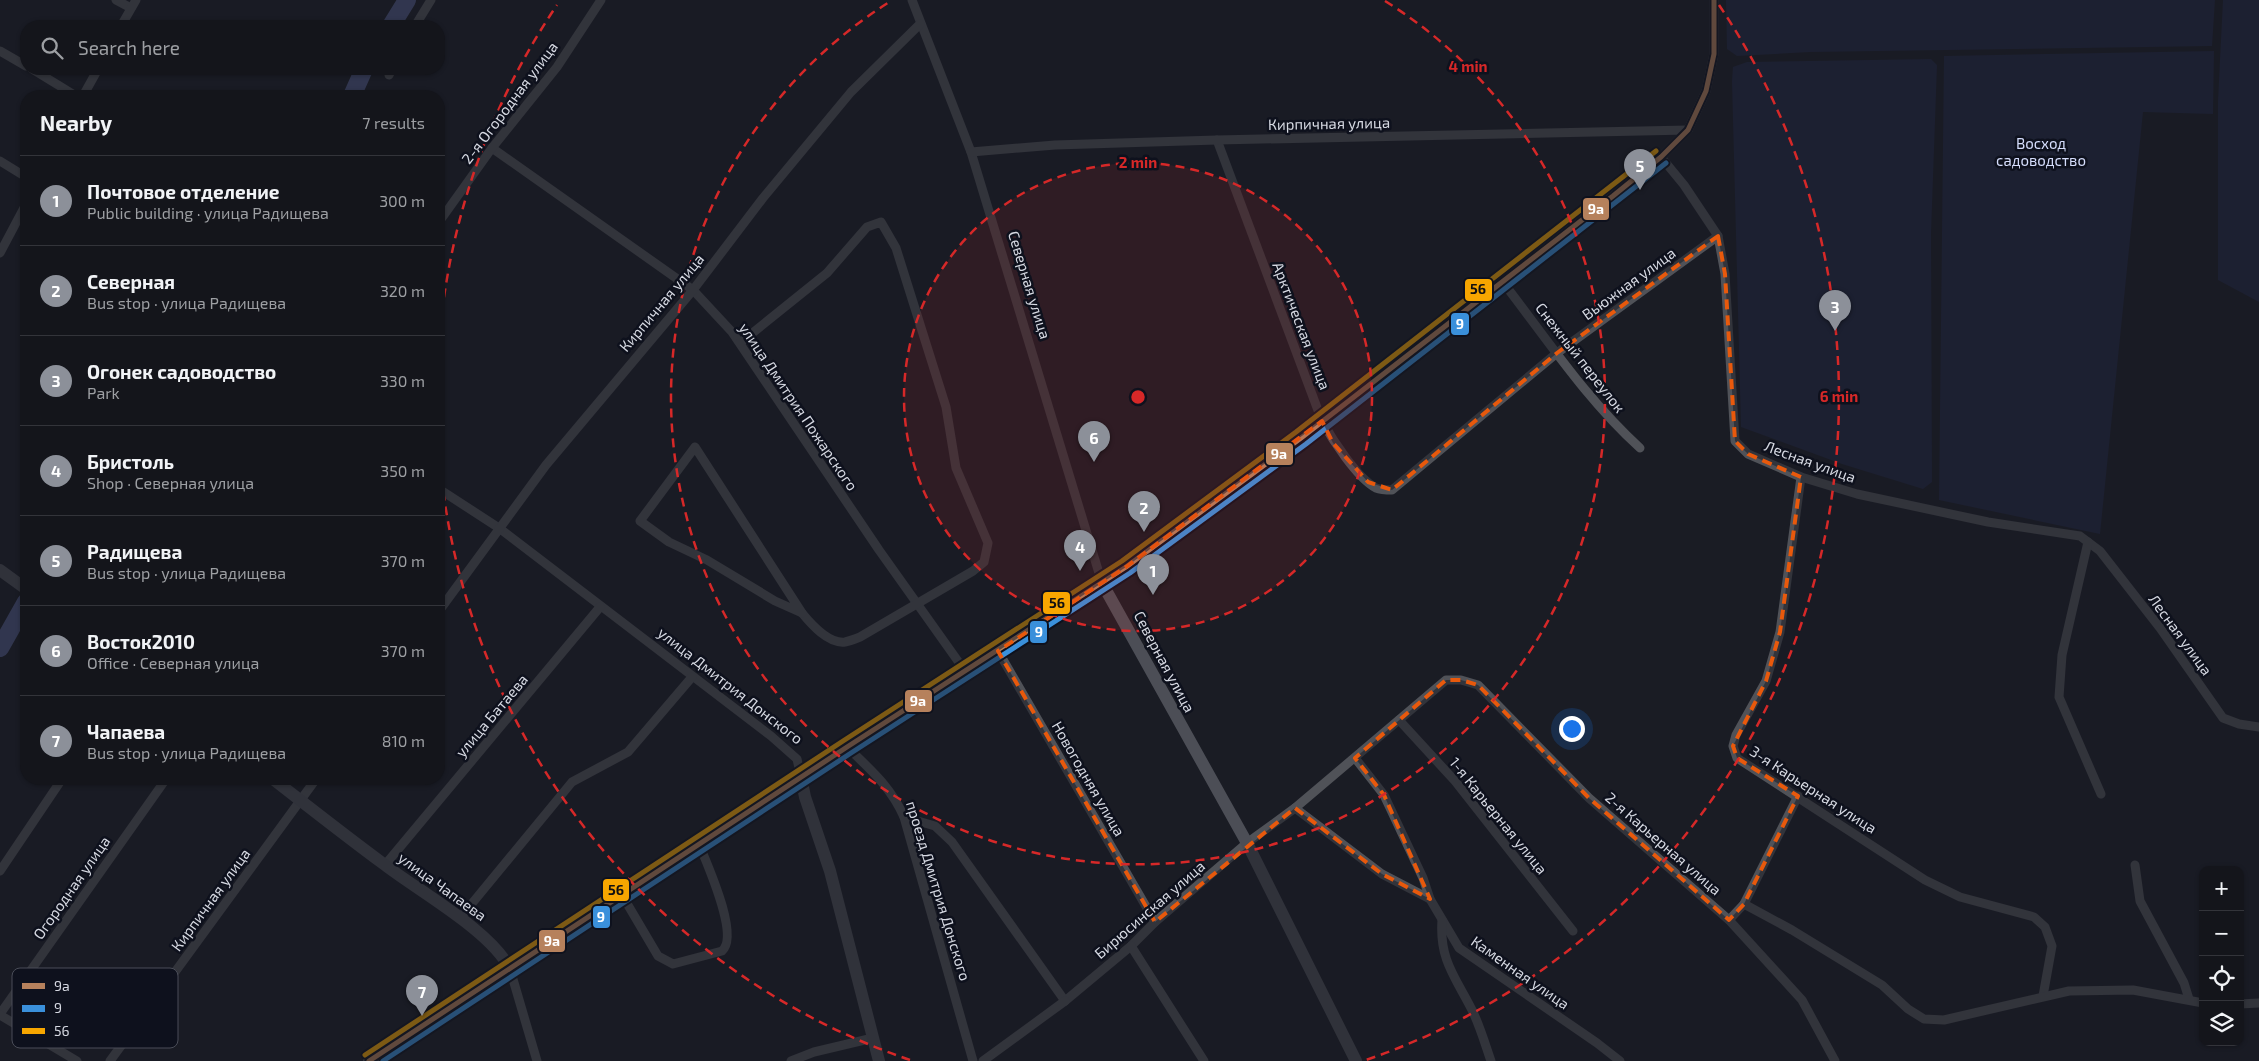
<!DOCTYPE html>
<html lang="en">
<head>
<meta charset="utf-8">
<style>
	body { margin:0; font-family:"Exo 2",sans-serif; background:#212228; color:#f1f3f6 }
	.controls { position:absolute; right:15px; bottom:15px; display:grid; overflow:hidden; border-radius:10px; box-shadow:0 1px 4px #0004 }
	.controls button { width:45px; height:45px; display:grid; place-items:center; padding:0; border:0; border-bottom:1px solid #33343a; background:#14151b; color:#f1f3f6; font:25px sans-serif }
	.you { position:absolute; left:1571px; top:728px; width:18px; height:18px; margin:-12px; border:4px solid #fff; border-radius:50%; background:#1a73e8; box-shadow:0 0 0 8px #1a73e833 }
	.badge { display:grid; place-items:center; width:32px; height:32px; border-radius:50%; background:#8c9099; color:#fff; font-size:16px; font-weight:700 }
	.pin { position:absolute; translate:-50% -41px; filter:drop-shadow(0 1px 2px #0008) }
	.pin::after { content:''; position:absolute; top:26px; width:18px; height:15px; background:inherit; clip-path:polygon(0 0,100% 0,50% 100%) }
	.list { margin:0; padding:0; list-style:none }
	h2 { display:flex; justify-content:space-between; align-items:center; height:65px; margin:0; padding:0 20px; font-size:21px }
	h2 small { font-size:16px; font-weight:400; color:#9d9fa3 }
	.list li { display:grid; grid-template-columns:32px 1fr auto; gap:15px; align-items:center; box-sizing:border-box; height:90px; padding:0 20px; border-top:1px solid #33343a }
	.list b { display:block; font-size:19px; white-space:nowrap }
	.list p { margin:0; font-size:16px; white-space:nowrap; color:#9d9fa3 }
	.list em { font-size:16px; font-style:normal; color:#9d9fa3 }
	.icon { flex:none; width:28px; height:28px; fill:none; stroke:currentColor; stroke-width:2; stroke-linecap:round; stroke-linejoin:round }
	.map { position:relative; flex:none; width:2259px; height:1061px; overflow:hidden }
	.search { position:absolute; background:#14151b; box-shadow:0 1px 4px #0004; left:20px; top:20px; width:425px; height:55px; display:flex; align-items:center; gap:12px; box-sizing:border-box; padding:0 18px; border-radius:20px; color:#9d9fa3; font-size:19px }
	.panel { position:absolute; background:#14151b; box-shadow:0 1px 4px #0004; left:20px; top:90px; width:425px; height:695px; border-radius:20px }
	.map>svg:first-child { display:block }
	.green { fill:#202641 }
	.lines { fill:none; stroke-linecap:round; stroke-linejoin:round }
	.river { stroke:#4f5884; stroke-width:18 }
	.minor { stroke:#505258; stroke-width:9 }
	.tertiary { stroke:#505258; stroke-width:10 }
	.secondary { stroke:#4c4e56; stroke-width:12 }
	.bus-1-casing { stroke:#0e111d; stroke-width:9 }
	.bus-2-casing { stroke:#0e111d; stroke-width:9 }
	.bus-3-casing { stroke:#0e111d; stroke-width:9 }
	.bus-1 { stroke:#b6815c; stroke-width:5 }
	.bus-2 { stroke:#3a90db; stroke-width:5 }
	.bus-3 { stroke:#f7a600; stroke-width:5 }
	.marked { fill:none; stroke:#e8590c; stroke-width:4; stroke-dasharray:10 6; stroke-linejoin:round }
	.ring { fill:none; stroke:#d62828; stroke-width:2.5; stroke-dasharray:9 6 }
	.labels { text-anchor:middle; stroke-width:5; stroke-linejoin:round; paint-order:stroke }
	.street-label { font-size:15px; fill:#d6d9e2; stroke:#0e111d }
	.park-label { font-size:15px; fill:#d6defd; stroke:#0e111d }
	.key { fill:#0e111d; stroke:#4a4d58; stroke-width:1 }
	.key-label { font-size:14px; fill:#d6d9e2 }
	.centre { fill:#d62828; stroke:#0e111d; stroke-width:2.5 }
	.ring-label { font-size:15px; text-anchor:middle; font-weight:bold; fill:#d62828; stroke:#0e111d; stroke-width:5; stroke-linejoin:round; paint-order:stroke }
	.line-badge { stroke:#0e111d; stroke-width:2 }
	.badge-label { font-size:14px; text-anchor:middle; font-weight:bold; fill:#fff }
	.pale-badge-label { font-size:14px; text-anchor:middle; font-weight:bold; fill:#111 }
</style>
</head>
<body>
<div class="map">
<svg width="2259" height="1061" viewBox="0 0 2259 1061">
	<rect width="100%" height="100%" fill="#1a1c24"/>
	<g class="green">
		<path d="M1726,0H2215L2212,46L1810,52L1737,56L1727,49Z"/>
		<path d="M2223,0H2259V302L2218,280V101Z"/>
		<path d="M2214,51L2213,114L2143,112L2100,534L1939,500L1944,56Z"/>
		<path d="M1931,59L1937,65L1931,233L1932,482L1923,489L1842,464L1741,427L1732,81L1733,67L1747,62Z"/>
	</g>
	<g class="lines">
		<g class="river">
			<path d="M391,26L407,0"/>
			<path d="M352,96L364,69"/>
			<path d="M0,648L26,602"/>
		</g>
		<g class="minor">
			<path d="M116,0L131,8"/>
			<path d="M912,0L971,152L1102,583"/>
			<path d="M1714,0V54L1706,91L1688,130L1661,157L1684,185L1718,236L1725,274L1735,441L1748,454L1801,477L1857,494L1988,522L2080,536L2100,551L2160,628L2223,718L2239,724L2259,727"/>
			<path d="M121,26L136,0"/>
			<path d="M415,26L431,0"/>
			<path d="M0,51L26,66"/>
			<path d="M32,69L76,96"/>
			<path d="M389,75L392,69"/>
			<path d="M83,96L98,69"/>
			<path d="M1217,140L1322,421C1332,439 1357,478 1376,488C1381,490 1386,490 1392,490L1557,353L1718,236"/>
			<path d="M492,148L693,290L732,332L879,550L965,671"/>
			<path d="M971,152L1055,145L1217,140L1688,130"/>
			<path d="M0,161L26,177"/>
			<path d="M439,222L492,148L557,67L601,0"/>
			<path d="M0,253L26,204"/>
			<path d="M1502,281C1547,339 1586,399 1640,448"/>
			<path d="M740,343L827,273L867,227L881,222L896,248L946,407L956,468L988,543L984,562L973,571L860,637C855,639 850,641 845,642C828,644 811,624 802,613"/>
			<path d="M695,447L802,613L775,601L707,560L669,542L640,521Z"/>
			<path d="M1801,477L1780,632L1766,681L1736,735L1733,746L1737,758L1925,880L1960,897L2034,917L2045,927L2052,946L2043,996"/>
			<path d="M439,489L499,528L771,736L797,759L801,777"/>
			<path d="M2088,542L2062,655L2059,697L2101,794"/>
			<path d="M439,611L546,465L693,290L763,198L851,92L920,24"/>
			<path d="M998,651L1155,922"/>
			<path d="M1399,720L1455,781L1573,931"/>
			<path d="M847,747C870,769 891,787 904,817L973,1061"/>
			<path d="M1355,758L1384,795L1423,878L1430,899L1459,948L1597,1043L1620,1061"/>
			<path d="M1295,808L1382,874L1430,899"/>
			<path d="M904,817L935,826L952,842L1065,1001L1131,946L1155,922L1247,843L1295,808L1446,680H1461L1478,685L1589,798L1729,920L1802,1000L1835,1061"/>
			<path d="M385,865L600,607"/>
			<path d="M2135,865L2140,901L2184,983L2189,999"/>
			<path d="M0,871L62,779"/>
			<path d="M622,895L658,956L673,964L722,951C740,936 707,864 699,844"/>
			<path d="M1744,904L1792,930L1882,985L1908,1009L1924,1019L1944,1020L2069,991L2133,990L2203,1003"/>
			<path d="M460,918L572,782L628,752L692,677"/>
			<path d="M1442,920C1439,960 1456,978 1472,1010C1480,1026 1485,1044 1491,1061"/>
			<path d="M1729,920L1744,904L1798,796"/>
			<path d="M1131,946L1204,1061"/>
			<path d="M510,969L537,1061"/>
			<path d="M2240,1004L2259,1003"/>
			<path d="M0,1014L166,779"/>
			<path d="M0,1015L77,1061"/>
			<path d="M110,1061L316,779"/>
			<path d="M791,1061L814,1052L873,1038"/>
			<path d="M983,1061L1065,1001"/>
		</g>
		<path class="tertiary" d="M1102,583L1301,438L1613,196L1661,157"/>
		<g class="secondary">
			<path d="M0,570L26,589"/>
			<path d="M801,777L805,797L830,871L879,1061"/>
			<path d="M273,779C310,808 347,837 385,865C420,892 491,931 510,969"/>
			<path d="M369,1061L847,747L1102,583L1247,843L1356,1061"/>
		</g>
		<g class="bus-1-casing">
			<path id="bus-1" d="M369,1061L847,747L1126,567L1301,438L1613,196L1661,157L1688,130L1706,91L1714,54V0"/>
		</g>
		<g class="bus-2-casing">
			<path id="bus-2" d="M383,1061L851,753L1130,573L1306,444L1666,163"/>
		</g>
		<g class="bus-3-casing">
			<path id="bus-3" d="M365,1055L843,741L1122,561L1296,432L1656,151"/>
		</g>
		<use href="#bus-1" class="bus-1"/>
		<use href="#bus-2" class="bus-2"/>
		<use href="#bus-3" class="bus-3"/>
	</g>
	<path d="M0 0H2259V1061H0ZM1718,236L1725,274L1735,441L1748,454L1801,477L1780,632L1766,681L1733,746L1737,758L1798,796L1744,904L1729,920L1589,798L1478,685L1461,680H1446L1355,758L1384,795L1430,899L1382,874L1295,808L1155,922L998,651L1126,567L1322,421L1333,443L1368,482L1392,490L1557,353Z" fill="#1a1c24" fill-opacity=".55" fill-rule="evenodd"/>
	<path class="marked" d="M1718,236L1725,274L1735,441L1748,454L1801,477L1780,632L1766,681L1733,746L1737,758L1798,796L1744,904L1729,920L1589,798L1478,685L1461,680H1446L1355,758L1384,795L1430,899L1382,874L1295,808L1155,922L998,651L1126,567L1322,421L1333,443L1368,482L1392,490L1557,353Z"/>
	<circle cx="1138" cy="397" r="234" fill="#d62828" fill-opacity=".12"/>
	<g class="ring">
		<circle cx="1138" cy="397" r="234"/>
		<path d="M1385 1A467 467 0 1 1 891 1"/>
		<path d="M910 1060A701 701 0 0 1 439 452M439 342A701 701 0 0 1 557 5M1719 5A701 701 0 0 1 1366 1060"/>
	</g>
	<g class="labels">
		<g class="street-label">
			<text transform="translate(510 103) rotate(-53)" y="5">2-я Огородная улица</text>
			<text transform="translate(1329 124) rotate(-1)" y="5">Кирпичная улица</text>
			<text transform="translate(1629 284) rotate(-36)" y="5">Вьюжная улица</text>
			<text transform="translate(1029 285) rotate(73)" y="5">Северная улица</text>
			<text transform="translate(662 303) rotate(-50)" y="5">Кирпичная улица</text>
			<text transform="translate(1301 326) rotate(69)" y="5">Арктическая улица</text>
			<text transform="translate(1580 358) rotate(52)" y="5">Снежный переулок</text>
			<text transform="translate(798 407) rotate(56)" y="5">улица Дмитрия Пожарского</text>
			<text transform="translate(1810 462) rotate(20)" y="5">Лесная улица</text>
			<text transform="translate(2180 635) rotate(54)" y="5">Лесная улица</text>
			<text transform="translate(1164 662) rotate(62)" y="5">Северная улица</text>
			<text transform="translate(730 686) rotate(38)" y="5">улица Дмитрия Донского</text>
			<text transform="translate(492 716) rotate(-50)" y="5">улица Батаева</text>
			<text transform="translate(1088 779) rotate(60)" y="5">Новогодняя улица</text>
			<text transform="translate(1813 790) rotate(33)" y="5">3-я Карьерная улица</text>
			<text transform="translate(1498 816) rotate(51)" y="5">1-я Карьерная улица</text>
			<text transform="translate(1663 844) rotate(41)" y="5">2-я Карьерная улица</text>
			<text transform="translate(442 887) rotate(36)" y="5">улица Чапаева</text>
			<text transform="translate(72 888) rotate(-55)" y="5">Огородная улица</text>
			<text transform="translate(938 891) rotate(73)" y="5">проезд Дмитрия Донского</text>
			<text transform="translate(211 900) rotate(-54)" y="5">Кирпичная улица</text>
			<text transform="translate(1150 910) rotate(-41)" y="5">Бирюсинская улица</text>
			<text transform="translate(1520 973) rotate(35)" y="5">Каменная улица</text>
		</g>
		<g class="park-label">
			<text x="2041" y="149">Восход<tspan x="2041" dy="17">садоводство</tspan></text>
		</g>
	</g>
	<rect x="12" y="968" width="166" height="80" rx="8" class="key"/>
	<rect x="22" y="983" width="23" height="6" fill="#b6815c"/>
	<rect x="22" y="1005" width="23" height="7" fill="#3a90db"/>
	<rect x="22" y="1028" width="23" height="6" fill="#f7a600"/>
	<g class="key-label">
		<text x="54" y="991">9а</text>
		<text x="54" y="1013">9</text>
		<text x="54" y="1036">56</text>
	</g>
	<circle cx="1138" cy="397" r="8" class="centre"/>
	<g class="ring-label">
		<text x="1468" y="72">4 min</text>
		<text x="1138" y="168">2 min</text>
		<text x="1839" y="402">6 min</text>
	</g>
	<g class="line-badge">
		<rect x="1582" y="197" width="28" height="24" rx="5" fill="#b6815c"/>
		<rect x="1464" y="278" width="29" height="24" rx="5" fill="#f7a600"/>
		<rect x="1450" y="312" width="20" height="24" rx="5" fill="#3a90db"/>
		<rect x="1265" y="442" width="29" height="24" rx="5" fill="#b6815c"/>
		<rect x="1042" y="591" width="29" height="24" rx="5" fill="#f7a600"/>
		<rect x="1029" y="620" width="19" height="24" rx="5" fill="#3a90db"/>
		<rect x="904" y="689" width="29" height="24" rx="5" fill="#b6815c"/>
		<rect x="602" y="878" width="28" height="24" rx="5" fill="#f7a600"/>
		<rect x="592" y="905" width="19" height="24" rx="5" fill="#3a90db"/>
		<rect x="538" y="929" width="28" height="24" rx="5" fill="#b6815c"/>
	</g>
	<g class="badge-label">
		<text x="1596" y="214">9а</text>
		<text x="1460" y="329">9</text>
		<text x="1279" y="459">9а</text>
		<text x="1039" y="637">9</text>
		<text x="918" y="706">9а</text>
		<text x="601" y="922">9</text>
		<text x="552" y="946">9а</text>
	</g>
	<g class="pale-badge-label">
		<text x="1478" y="294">56</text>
		<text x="1057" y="608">56</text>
		<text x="616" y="895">56</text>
	</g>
</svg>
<div class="controls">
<button>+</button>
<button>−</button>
<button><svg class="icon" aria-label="locate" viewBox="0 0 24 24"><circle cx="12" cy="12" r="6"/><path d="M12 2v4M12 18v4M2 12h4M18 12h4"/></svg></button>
<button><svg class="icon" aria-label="layers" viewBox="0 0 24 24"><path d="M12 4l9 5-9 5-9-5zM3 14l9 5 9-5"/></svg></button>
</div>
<div class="you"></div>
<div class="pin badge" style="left:1153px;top:595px">1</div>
<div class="pin badge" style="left:1144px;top:532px">2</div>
<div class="pin badge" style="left:1835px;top:331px">3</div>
<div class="pin badge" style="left:1080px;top:571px">4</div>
<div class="pin badge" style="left:1640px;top:190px">5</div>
<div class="pin badge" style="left:1094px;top:462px">6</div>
<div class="pin badge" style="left:422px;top:1016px">7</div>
<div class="search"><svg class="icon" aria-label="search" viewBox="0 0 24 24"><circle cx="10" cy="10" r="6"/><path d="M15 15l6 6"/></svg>Search here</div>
<section class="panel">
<h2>Nearby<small>7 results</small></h2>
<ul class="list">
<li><span class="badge">1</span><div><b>Почтовое отделение</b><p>Public building · улица Радищева</p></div><em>300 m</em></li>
<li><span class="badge">2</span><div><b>Северная</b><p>Bus stop · улица Радищева</p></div><em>320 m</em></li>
<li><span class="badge">3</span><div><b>Огонек садоводство</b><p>Park</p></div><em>330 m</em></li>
<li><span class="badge">4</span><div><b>Бристоль</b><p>Shop · Северная улица</p></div><em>350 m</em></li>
<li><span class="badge">5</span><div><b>Радищева</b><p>Bus stop · улица Радищева</p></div><em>370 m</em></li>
<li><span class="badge">6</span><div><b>Восток2010</b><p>Office · Северная улица</p></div><em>370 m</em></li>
<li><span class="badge">7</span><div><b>Чапаева</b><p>Bus stop · улица Радищева</p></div><em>810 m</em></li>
</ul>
</section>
</div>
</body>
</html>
